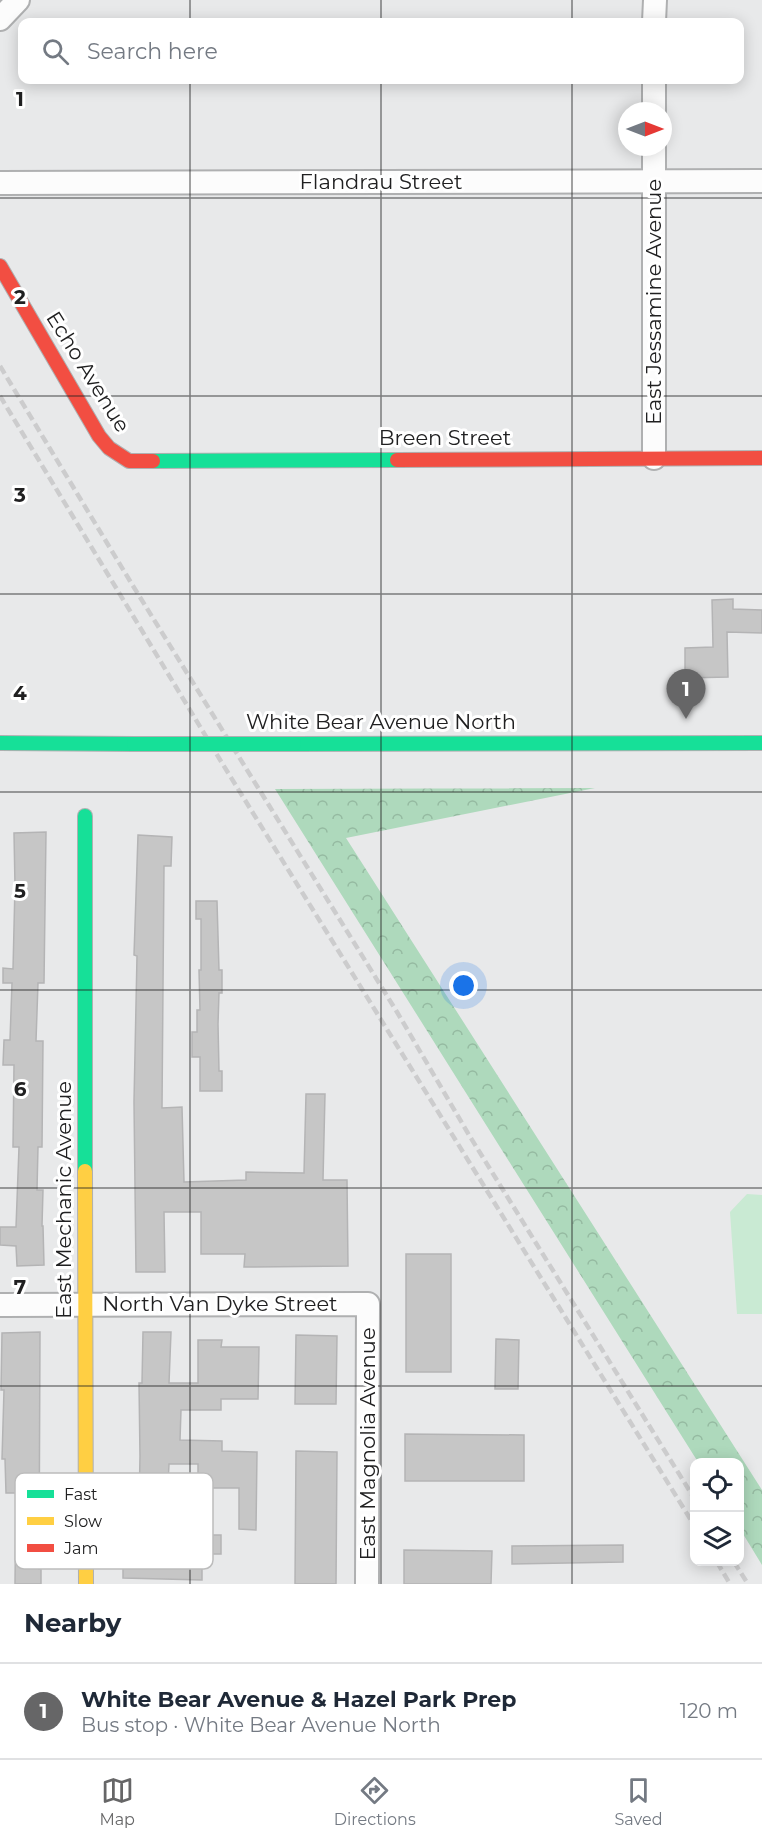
<!DOCTYPE html>
<html lang="en">
<head>
<meta charset="utf-8">
<style>
	body { margin:0; font-family:Montserrat,sans-serif; background:#f2f2f3; color:#1f2937 }
	.controls { position:absolute; right:18px; bottom:18px; display:grid; overflow:hidden; border-radius:12px; box-shadow:0 3px 15px #0003 }
	.controls button { width:54px; height:54px; display:grid; place-items:center; padding:0; border:0; border-bottom:2px solid #e0e1e3; background:#fff; color:#1f2937; font:30px sans-serif }
	.compass { position:absolute; left:618px; top:102px; width:54px; height:54px; border-radius:50%; background:#fff; box-shadow:0 3px 15px #0003; rotate:90deg }
	.you { position:absolute; left:464px; top:986px; width:21px; height:21px; margin:-15px; border:4px solid #fff; border-radius:50%; background:#1a73e8; box-shadow:0 0 0 9px #1a73e833 }
	.badge { display:grid; place-items:center; width:39px; height:39px; border-radius:50%; background:#666667; color:#fff; font-size:20px; font-weight:700 }
	.pin { position:absolute; translate:-50% -50px; filter:drop-shadow(0 2px 3px #0008) }
	.pin::after { content:''; position:absolute; top:32px; width:21px; height:18px; background:inherit; clip-path:polygon(0 0,100% 0,50% 100%) }
	.list { margin:0; padding:0; list-style:none }
	h2 { display:flex; justify-content:space-between; align-items:center; height:78px; margin:0; padding:0 24px; font-size:26px }
	h2 small { font-size:20px; font-weight:400; color:#747a83 }
	.list li { display:grid; grid-template-columns:39px 1fr auto; gap:18px; align-items:center; box-sizing:border-box; height:96px; padding:0 24px; border-top:2px solid #e0e1e3 }
	.list b { display:block; font-size:22px; white-space:nowrap }
	.list p { margin:0; font-size:20px; white-space:nowrap; color:#747a83 }
	.list em { font-size:20px; font-style:normal; color:#747a83 }
	.icon { flex:none; width:33px; height:33px; fill:none; stroke:currentColor; stroke-width:2; stroke-linecap:round; stroke-linejoin:round }
	.map { position:relative; flex:none; width:762px; height:1584px; overflow:hidden }
	.search { position:absolute; background:#fff; box-shadow:0 3px 15px #0003; left:18px; right:18px; top:18px; height:66px; display:flex; align-items:center; gap:15px; box-sizing:border-box; padding:0 21px; border-radius:12px; color:#747a83; font-size:22px }
	.sheet { height:174px; background:#fff }
	nav { display:flex; justify-content:space-around; align-items:center; box-sizing:border-box; height:84px; border-top:2px solid #e0e1e3; background:#fff; font-size:16px; color:#747a83 }
	nav a { display:grid; justify-items:center; gap:3px }
	nav .on { color:#666667 }
	.map>svg:first-child { display:block }
	.green { fill:#c9ead3 }
	.forest { fill:url(#forest-crowns) }
	.building { fill:#c6c6c6; stroke:#b4b4b5; stroke-width:1.5 }
	.lines { fill:none; stroke-linecap:round; stroke-linejoin:round }
	.street-casing { stroke:#afb0b1; stroke-width:26 }
	.fast-casing { stroke:#afb0b1; stroke-width:16 }
	.slow-casing { stroke:#afb0b1; stroke-width:16 }
	.jam-casing { stroke:#afb0b1; stroke-width:16 }
	.street { stroke:#fcfcfc; stroke-width:22 }
	.fast { stroke:#16e098; stroke-width:14 }
	.slow { stroke:#ffcf43; stroke-width:14 }
	.jam { stroke:#f24e42; stroke-width:14 }
	.rail { stroke:#cccccd; stroke-width:4.5; stroke-dasharray:9 4.5; stroke-linecap:butt }
	.fast-bridge-casing { stroke:#afb0b1; stroke-width:16; stroke-linecap:butt }
	.fast-bridge { stroke:#16e098; stroke-width:14 }
	.grid { fill:none; stroke:#202021; stroke-width:1.5; stroke-opacity:0.55 }
	.labels { text-anchor:middle; stroke-width:6; stroke-linejoin:round; paint-order:stroke }
	.street-label { font-size:21px; fill:#202021; stroke:#fff }
	.key { fill:#fff; stroke:#bcbcbc; stroke-width:1.5 }
	.key-label { font-size:16px; fill:#202021 }
	.grid-label { font-size:20px; text-anchor:middle; font-weight:bold; fill:#202021; stroke:#fff; stroke-width:6; stroke-linejoin:round; paint-order:stroke }
</style>
</head>
<body>
<div class="map">
<svg width="762" height="1584" viewBox="0 0 762 1584">
	<defs>
		<pattern id="forest-crowns" width="20" height="18" patternUnits="userSpaceOnUse" patternTransform="scale(1.5)"><rect width="20" height="18" fill="#aed9bc"/><path d="M2 6a3 3 0 1 1 6 0M12 15a3 3 0 1 1 6 0" fill="none" stroke="#95baa1"/></pattern>
	</defs>
	<rect width="100%" height="100%" fill="#e8e9ea"/>
	<path class="green" d="M747,1194L762,1195V1314H737L730,1212Z"/>
	<path class="forest" d="M595,788L346,838L762,1490V1565L740,1529V1462H698L275,789Z"/>
	<g class="building">
		<path d="M733,599V609L762,610V633L727,632L728,677L685,678V648L713,647L712,600Z"/>
		<path d="M46,832L44,983H38L36,1041H43L42,1147H38L37,1190H43L42,1226H43L44,1265L17,1266L16,1246L0,1245V1227H16L19,1147H13L14,1065H3L4,1040H10L12,983H3V968L13,969L15,886L14,833Z"/>
		<path d="M138,835L172,837L171,866H164L162,1108L182,1107L184,1182L246,1180V1172L304,1173L306,1094H325L323,1180H347L348,1266L244,1267L245,1254H201V1212H164L165,1272H136L134,1102L137,956L134,955Z"/>
		<path d="M196,901H217L219,970H222V993H219L218,1024L219,1071H222V1091H200V1057H192V1032H197V1010H200L199,970H201V919H196Z"/>
		<rect x="406" y="1254" width="45" height="118"/>
		<path d="M40,1332L39,1569H41V1584H15L16,1493H6L5,1459H2L4,1390H1L2,1333Z"/>
		<path d="M143,1332H171L169,1383H198V1340H222L221,1347H259L258,1399H221V1410H181L180,1440L222,1441V1451L257,1452L256,1530L239,1529V1488H198V1464H169L167,1504H165L164,1559H202V1580L123,1578V1558H138L140,1456L139,1383H142Z"/>
		<path d="M296,1335L337,1336L336,1404H295Z"/>
		<path d="M496,1339L519,1340L518,1389H495Z"/>
		<path d="M405,1434L524,1435V1481H405Z"/>
		<path d="M296,1451L337,1452L336,1584H295Z"/>
		<rect x="199" y="1535" width="22" height="19"/>
		<path d="M623,1545V1562L512,1564V1546Z"/>
		<path d="M404,1550L492,1551L491,1584H404Z"/>
	</g>
	<g class="lines">
		<g class="street-casing">
			<g id="street">
				<path d="M0,19L18,0"/>
				<path d="M654,22L655,0"/>
				<path d="M654,111V80"/>
				<path d="M0,183L762,181"/>
				<path d="M654,458V147"/>
				<path d="M0,1305L368,1304L367,1584"/>
			</g>
		</g>
		<g class="fast-casing">
			<g id="fast">
				<path d="M153,461L397,460"/>
				<path d="M0,743L134,744"/>
				<path d="M294,744L762,743"/>
				<path d="M85,816V1171"/>
			</g>
		</g>
		<g class="slow-casing">
			<path id="slow" d="M85,1171L86,1584"/>
		</g>
		<g class="jam-casing">
			<g id="jam">
				<path d="M0,266L99,436L109,448L129,461H153"/>
				<path d="M397,460L762,458"/>
			</g>
		</g>
		<use href="#street" class="street"/>
		<use href="#fast" class="fast"/>
		<use href="#slow" class="slow"/>
		<use href="#jam" class="jam"/>
		<g class="rail">
			<path d="M0,366L130,581L397,1012L469,1135L694,1498"/>
			<path d="M0,396L222,763L694,1525"/>
			<path d="M717,1562L730,1584"/>
			<path d="M734,1562L748,1584"/>
		</g>
		<g class="fast-bridge-casing">
			<path id="fast-bridge" d="M134,744H294"/>
		</g>
		<use href="#fast-bridge" class="fast-bridge"/>
	</g>
	<path class="grid" d="M190,0V22M381,0V22M572,0V22M190,80V1584M381,80V1584M572,80V1584M0,198H762M0,396H762M0,594H762M0,792H762M0,990H762M0,1188H762M0,1386H762"/>
	<g class="labels">
		<g class="street-label">
			<text x="381" y="189">Flandrau Street</text>
			<text transform="translate(654 302) rotate(-90)" y="7">East Jessamine Avenue</text>
			<text transform="translate(88 372) rotate(58)" y="7">Echo Avenue</text>
			<text x="445" y="445">Breen Street</text>
			<text x="381" y="729">White Bear Avenue North</text>
			<text transform="translate(64 1200) rotate(-90)" y="7">East Mechanic Avenue</text>
			<text x="220" y="1311">North Van Dyke Street</text>
			<text transform="translate(368 1444) rotate(-90)" y="7">East Magnolia Avenue</text>
		</g>
	</g>
	<rect x="15" y="1473" width="198" height="96" rx="9" class="key"/>
	<rect x="27" y="1490" width="27" height="8" fill="#16e098"/>
	<rect x="27" y="1517" width="27" height="8" fill="#ffcf43"/>
	<rect x="27" y="1544" width="27" height="8" fill="#f24e42"/>
	<g class="key-label">
		<text x="64" y="1500">Fast</text>
		<text x="64" y="1527">Slow</text>
		<text x="64" y="1554">Jam</text>
	</g>
	<g class="grid-label">
		<text x="20" y="106">1</text>
		<text x="20" y="304">2</text>
		<text x="20" y="502">3</text>
		<text x="20" y="700">4</text>
		<text x="20" y="898">5</text>
		<text x="20" y="1096">6</text>
		<text x="20" y="1294">7</text>
	</g>
</svg>
<div class="controls">
<button><svg class="icon" aria-label="locate" viewBox="0 0 24 24"><circle cx="12" cy="12" r="6"/><path d="M12 2v4M12 18v4M2 12h4M18 12h4"/></svg></button>
<button><svg class="icon" aria-label="layers" viewBox="0 0 24 24"><path d="M12 4l9 5-9 5-9-5zM3 14l9 5 9-5"/></svg></button>
</div>
<svg class="compass" viewBox="-18 -18 36 36"><path d="M0-13l5 13h-10z" fill="#e53935"/><path d="M0 13l5-13h-10z" fill="#747a83"/></svg>
<div class="you"></div>
<div class="pin badge" style="left:686px;top:719px">1</div>
<div class="search"><svg class="icon" aria-label="search" viewBox="0 0 24 24"><circle cx="10" cy="10" r="6"/><path d="M15 15l6 6"/></svg>Search here</div>
</div>
<section class="sheet">
<h2>Nearby<small></small></h2>
<ul class="list">
<li><span class="badge">1</span><div><b>White Bear Avenue &amp; Hazel Park Prep</b><p>Bus stop · White Bear Avenue North</p></div><em>120 m</em></li>
</ul>
</section>
<nav>
<a class="on"><svg class="icon" aria-label="map" viewBox="0 0 24 24"><path d="M3 6l6-2 6 2 6-2v14l-6 2-6-2-6 2zM9 4v14M15 6v14"/></svg>Map</a>
<a><svg class="icon" aria-label="directions" viewBox="0 0 24 24"><path d="M12 3l9 9-9 9-9-9zM9 14v-3h6M13 9l2 2-2 2"/></svg>Directions</a>
<a><svg class="icon" aria-label="saved" viewBox="0 0 24 24"><path d="M7 4h10v16l-5-4-5 4z"/></svg>Saved</a>
</nav>
</body>
</html>
